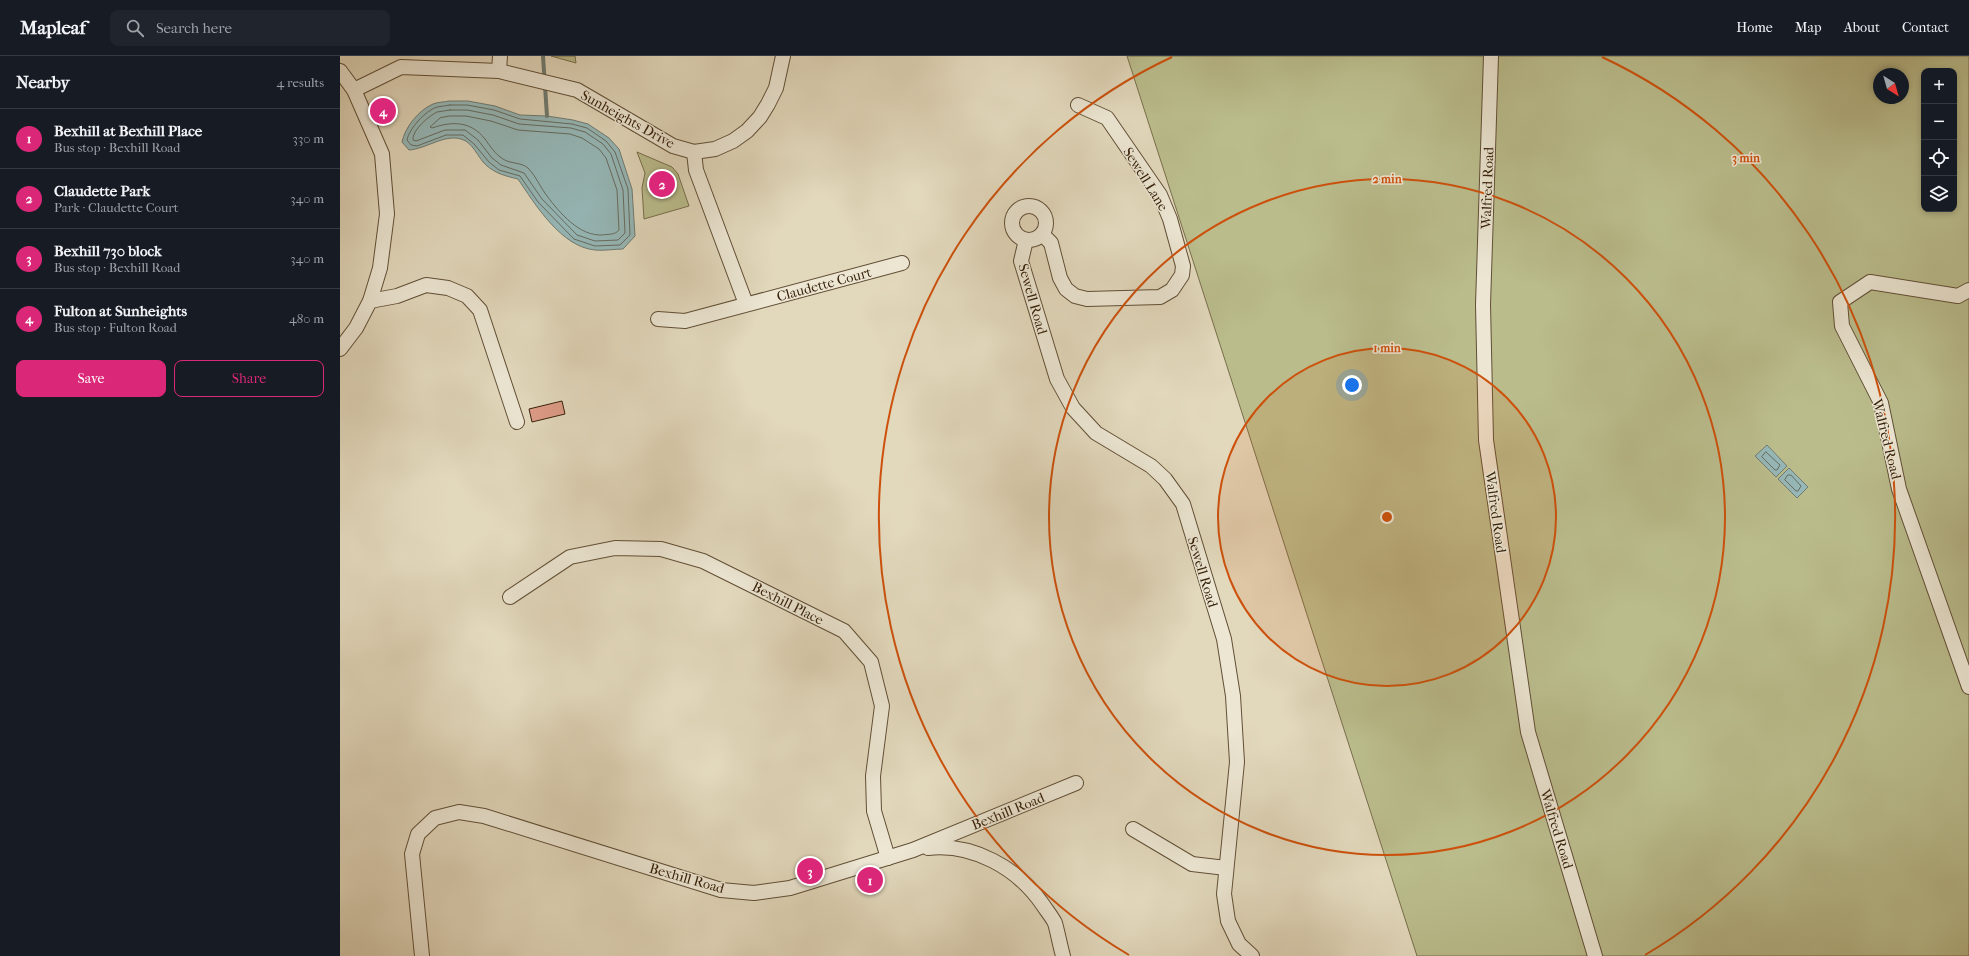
<!DOCTYPE html>
<html lang="en">
<head>
<meta charset="utf-8">
<style>
	body { margin:0; font-family:"IM FELL French Canon",serif; background:#20242c; color:#f1f3f6 }
	.controls { position:absolute; right:12px; top:12px; display:grid; overflow:hidden; border-radius:8px; box-shadow:0 2px 6px #0003 }
	.controls button { width:36px; height:36px; display:grid; place-items:center; padding:0; border:0; border-bottom:1px solid #363941; background:#171b24; color:#f1f3f6; font:20px sans-serif }
	.compass { position:absolute; left:1533px; top:12px; width:36px; height:36px; border-radius:50%; background:#171b24; box-shadow:0 2px 6px #0003; rotate:143deg }
	.you { position:absolute; left:1012px; top:329px; width:14px; height:14px; margin:-10px; border:3px solid #fff; border-radius:50%; background:#1a73e8; box-shadow:0 0 0 6px #1a73e833 }
	.badge { display:grid; place-items:center; width:26px; height:26px; border-radius:50%; background:#db2777; color:#fff; font-size:13px; font-weight:700 }
	.pin { position:absolute; translate:-50% -50%; border:2px solid #fff; box-shadow:0 1px 4px #0006 }
	.list { margin:0; padding:0; list-style:none }
	h2 { display:flex; justify-content:space-between; align-items:center; height:52px; margin:0; padding:0 16px; font-size:17px }
	h2 small { font-size:13px; font-weight:400; color:#9ea1a6 }
	.list li { display:grid; grid-template-columns:26px 1fr auto; gap:12px; align-items:center; box-sizing:border-box; height:60px; padding:0 16px; border-top:1px solid #363941 }
	.list b { display:block; font-size:15px; white-space:nowrap }
	.list p { margin:0; font-size:13px; white-space:nowrap; color:#9ea1a6 }
	.list em { font-size:13px; font-style:normal; color:#9ea1a6 }
	.actions { display:flex; gap:8px; padding:12px 16px }
	.actions a { flex:1; padding:9px 0; border:1px solid #db2777; border-radius:8px; text-align:center; font-size:14px; color:#db2777 }
	.actions .main { background:#db2777; color:#fff }
	.icon { flex:none; width:22px; height:22px; fill:none; stroke:currentColor; stroke-width:2; stroke-linecap:round; stroke-linejoin:round }
	.map { position:relative; flex:none; width:1629px; height:900px; overflow:hidden }
	header { display:flex; align-items:center; gap:24px; box-sizing:border-box; height:56px; padding:0 20px; background:#171b24; border-bottom:1px solid #363941 }
	header strong { font-size:19px }
	nav { display:flex; gap:22px; margin-inline-start:auto; font-size:14px }
	.search { width:280px; height:36px; background:#20242c; display:flex; align-items:center; gap:10px; box-sizing:border-box; padding:0 14px; border-radius:8px; color:#9ea1a6; font-size:15px }
	main { display:flex }
	aside { flex:1; background:#171b24 }
	.map>svg:first-child { display:block }
	.green { fill:#babc8c; stroke:#786e4b; fill-rule:evenodd }
	.water { fill:#96b8b8; stroke:#707c72 }
	.lines { fill:none; stroke-linecap:round; stroke-linejoin:round }
	.shore { stroke:#666c61; stroke-width:1 }
	.stream { stroke:#707c72; stroke-width:4 }
	.building { fill:#dd9b87; stroke:#36210a }
	.minor-casing { stroke:#614f36; stroke-width:16 }
	.minor { stroke:#ece6d3; stroke-width:14 }
	.ring { fill:none; stroke:#cd510c; stroke-width:2 }
	.labels { text-anchor:middle; stroke-width:3; stroke-linejoin:round; paint-order:stroke }
	.street-label { font-size:14px; fill:#36210a; stroke:#ece6d3 }
	.centre { fill:#cd510c; stroke:#ece6d3; stroke-width:2 }
	.ring-label { font-size:12px; text-anchor:middle; font-weight:bold; fill:#cd510c; stroke:#ece6d3; stroke-width:3; stroke-linejoin:round; paint-order:stroke }
</style>
</head>
<body>
<header>
<strong>Mapleaf</strong>
<div class="search"><svg class="icon" aria-label="search" viewBox="0 0 24 24"><circle cx="10" cy="10" r="6"/><path d="M15 15l6 6"/></svg>Search here</div>
<nav><a>Home</a><a>Map</a><a>About</a><a>Contact</a></nav>
</header>
<main>
<aside>
<h2>Nearby<small>4 results</small></h2>
<ul class="list">
<li><span class="badge">1</span><div><b>Bexhill at Bexhill Place</b><p>Bus stop · Bexhill Road</p></div><em>330 m</em></li>
<li><span class="badge">2</span><div><b>Claudette Park</b><p>Park · Claudette Court</p></div><em>340 m</em></li>
<li><span class="badge">3</span><div><b>Bexhill 730 block</b><p>Bus stop · Bexhill Road</p></div><em>340 m</em></li>
<li><span class="badge">4</span><div><b>Fulton at Sunheights</b><p>Bus stop · Fulton Road</p></div><em>480 m</em></li>
</ul>
<div class="actions"><a class="main">Save</a><a>Share</a></div>
</aside>
<div class="map">
<svg width="1629" height="900" viewBox="0 0 1629 900">
	<rect width="100%" height="100%" fill="#e2d8bc"/>
	<filter id="stains"><feTurbulence type="fractalNoise" baseFrequency=".005" numOctaves="4"/><feColorMatrix values="0 0 0 0 .2 0 0 0 0 .09 0 0 0 0 .02 0 0 0 .5 -.17"/></filter>
	<radialGradient id="worn" r=".72"><stop offset=".6" stop-color="#630" stop-opacity="0"/><stop offset="1" stop-color="#630" stop-opacity=".3"/></radialGradient>
	<g class="green">
		<path d="M211,0H235L236,7Z"/>
		<path d="M787,0H1629V900H1077ZM1584,15H1614V153H1584ZM1539,18H1563V42H1539Z"/>
		<path d="M297,96L332,111L338,118L349,150L304,163L302,132L305,117Z"/>
	</g>
	<g class="water">
		<path d="M109,45H128L155,50L180,59L207,60L233,64L248,68L269,82L279,93L292,133L295,180L283,193C274,193 264,195 255,194C221,191 195,148 178,123C166,120 156,118 146,109C138,102 133,86 121,83C104,78 86,93 69,94L62,86C65,71 79,54 93,48C98,46 105,46 109,45Z"/>
		<path d="M1427,389L1447,410L1436,421L1415,400Z"/>
		<path d="M1449,412L1468,431L1457,442L1438,423Z"/>
	</g>
	<g class="lines">
		<g class="shore">
			<path d="M110,49H127L154,54L180,63L232,68L247,72L266,85L275,96L288,133L290,179L280,189L255,190L234,183L198,146L180,120L159,114L149,106L134,88L123,79H106L77,90L71,89L67,84C69,73 85,55 97,51C101,50 106,50 110,49Z"/>
			<path d="M110,54H127L153,59L179,68L231,72L245,76L263,88L271,98L283,134L285,177L278,184L255,185L237,179L202,143L184,117L161,109L152,102L138,84L125,74H105L76,85L73,84C72,74 89,60 97,56C101,55 106,55 110,54Z"/>
			<path d="M110,60H126L151,65L178,74L230,78L242,82L259,93L266,102L277,134L279,174C275,179 269,178 262,179C239,180 220,157 207,140C200,131 196,120 188,112C181,106 170,108 163,103C155,98 150,90 145,83C131,65 112,65 92,72L90,71L100,62Z"/>
			<path d="M1426,396L1440,409L1437,414H1435L1422,401Z"/>
			<path d="M1448,419H1451L1461,430L1458,435H1456L1445,424Z"/>
		</g>
		<path class="stream" d="M203,0L207,60"/>
	</g>
	<path class="building" d="M222,345L225,358L192,366L189,353Z"/>
	<g class="lines">
		<g class="minor-casing">
			<g id="minor">
				<path d="M1151,0L1143,249L1146,384L1188,676L1255,900"/>
				<path d="M0,15L14,34L42,98L47,158L40,212L30,245L16,272L0,293"/>
				<path d="M159,15L160,0"/>
				<path d="M14,34L61,11L159,15L237,34L333,90L354,96L375,93L393,85L407,75L420,61L428,48L436,32L443,0"/>
				<path d="M354,96L356,114L406,248"/>
				<circle cx="689" cy="167" r="17"/>
				<path d="M702,178L711,187L720,222L726,233L735,240L747,243L820,241L832,234L842,219L843,210L830,163L820,139L767,62L738,49"/>
				<path d="M686,184L681,205L717,323L733,352L756,377L811,410L825,423L843,448L884,583L893,640L897,706L884,838L888,865L899,888L912,900"/>
				<path d="M1629,234L1618,240L1530,226L1500,246L1502,270L1541,347L1559,433L1629,631"/>
				<path d="M30,245L57,240L86,229L108,232L127,240L140,254L177,366"/>
				<path d="M318,263L345,265L562,207"/>
				<path d="M170,541L230,501L275,492L321,493L363,505L504,575L531,606L542,650L533,720L534,755L548,802"/>
				<path d="M793,773L852,808L886,812"/>
				<path d="M588,792C633,787 678,812 703,849C707,855 712,861 715,867C718,878 720,889 723,900"/>
				<path d="M82,900L72,798L78,778L95,762L119,756L144,760L381,834L414,837L450,832L573,794L736,727"/>
			</g>
		</g>
		<use href="#minor" class="minor"/>
	</g>
	<circle cx="1047" cy="461" r="169" fill="#cd510c" fill-opacity=".12"/>
	<g class="ring">
		<circle cx="1047" cy="461" r="169"/>
		<circle cx="1047" cy="461" r="338"/>
		<path d="M789 899A508 508 0 0 1 832 1M1262 1A508 508 0 0 1 1305 899"/>
	</g>
	<g class="labels">
		<g class="street-label">
			<text transform="translate(288 63) rotate(29)" y="5">Sunheights Drive</text>
			<text transform="translate(806 123) rotate(58)" y="5">Sewell Lane</text>
			<text transform="translate(1147 132) rotate(-88)" y="5">Walfred Road</text>
			<text transform="translate(484 228) rotate(-15)" y="5">Claudette Court</text>
			<text transform="translate(693 243) rotate(74)" y="5">Sewell Road</text>
			<text transform="translate(1547 383) rotate(76)" y="5">Walfred Road</text>
			<text transform="translate(1156 456) rotate(82)" y="5">Walfred Road</text>
			<text transform="translate(863 516) rotate(73)" y="5">Sewell Road</text>
			<text transform="translate(448 547) rotate(27)" y="5">Bexhill Place</text>
			<text transform="translate(668 755) rotate(-22)" y="5">Bexhill Road</text>
			<text transform="translate(1217 773) rotate(73)" y="5">Walfred Road</text>
			<text transform="translate(347 822) rotate(16)" y="5">Bexhill Road</text>
		</g>
	</g>
	<circle cx="1047" cy="461" r="6" class="centre"/>
	<g class="ring-label">
		<text x="1406" y="106">3 min</text>
		<text x="1047" y="127">2 min</text>
		<text x="1047" y="296">1 min</text>
	</g>
	<rect width="100%" height="100%" filter="url(#stains)"/>
	<rect width="100%" height="100%" fill="url(#worn)"/>
</svg>
<div class="controls">
<button>+</button>
<button>−</button>
<button><svg class="icon" aria-label="locate" viewBox="0 0 24 24"><circle cx="12" cy="12" r="6"/><path d="M12 2v4M12 18v4M2 12h4M18 12h4"/></svg></button>
<button><svg class="icon" aria-label="layers" viewBox="0 0 24 24"><path d="M12 4l9 5-9 5-9-5zM3 14l9 5 9-5"/></svg></button>
</div>
<svg class="compass" viewBox="-18 -18 36 36"><path d="M0-13l5 13h-10z" fill="#e53935"/><path d="M0 13l5-13h-10z" fill="#9ea1a6"/></svg>
<div class="you"></div>
<div class="pin badge" style="left:530px;top:824px">1</div>
<div class="pin badge" style="left:322px;top:128px">2</div>
<div class="pin badge" style="left:470px;top:815px">3</div>
<div class="pin badge" style="left:43px;top:55px">4</div>
</div>
</main>
</body>
</html>
